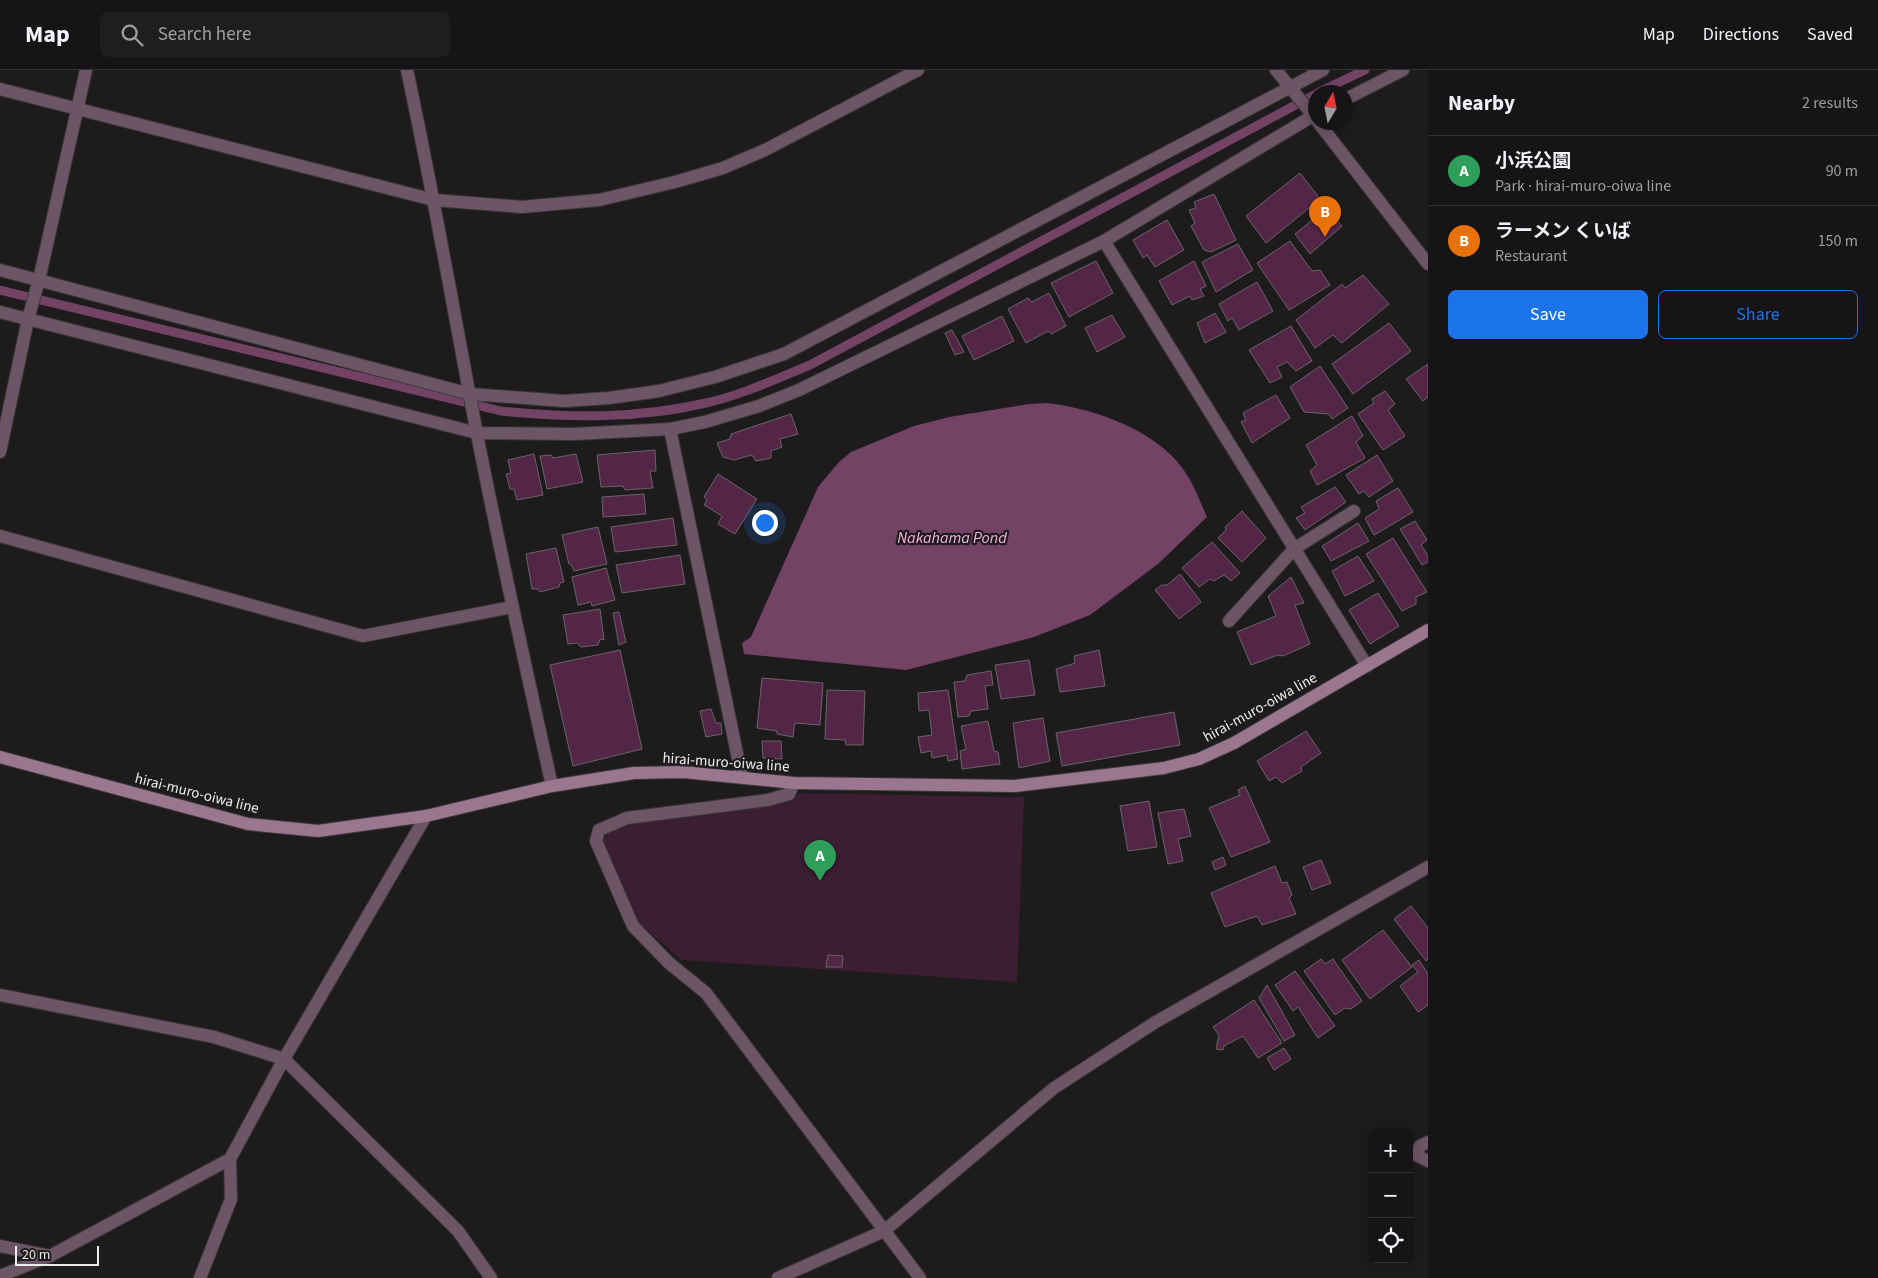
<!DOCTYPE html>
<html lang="en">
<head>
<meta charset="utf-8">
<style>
	body { margin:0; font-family:"Source Sans 3","Noto Sans JP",sans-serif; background:#1f1d1f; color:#f1f3f6 }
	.controls { position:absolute; right:15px; bottom:15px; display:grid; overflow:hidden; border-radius:8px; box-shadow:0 2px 12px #0003 }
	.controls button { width:45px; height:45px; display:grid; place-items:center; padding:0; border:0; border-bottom:1px solid #353335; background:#161416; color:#f1f3f6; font:25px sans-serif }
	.compass { position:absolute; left:1308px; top:15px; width:45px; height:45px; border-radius:50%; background:#161416; box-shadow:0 2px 12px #0003; rotate:10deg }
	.scale { position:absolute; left:15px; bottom:12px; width:84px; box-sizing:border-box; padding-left:5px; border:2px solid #edeaec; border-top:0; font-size:14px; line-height:18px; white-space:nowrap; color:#edeaec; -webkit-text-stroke:4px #1e1b1d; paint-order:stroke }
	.you { position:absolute; left:764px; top:452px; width:18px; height:18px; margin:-12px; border:4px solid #fff; border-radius:50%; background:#1a73e8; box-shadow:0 0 0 8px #1a73e833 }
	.badge { display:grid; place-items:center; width:32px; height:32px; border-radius:50%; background:#1a73e8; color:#fff; font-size:16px; font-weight:700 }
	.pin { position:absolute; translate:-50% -41px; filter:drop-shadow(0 1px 2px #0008) }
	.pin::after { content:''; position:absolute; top:26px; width:18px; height:15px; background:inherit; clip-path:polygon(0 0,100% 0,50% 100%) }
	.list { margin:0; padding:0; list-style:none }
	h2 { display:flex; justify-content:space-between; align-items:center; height:65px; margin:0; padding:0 20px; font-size:21px }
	h2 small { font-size:16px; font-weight:400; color:#9e9ea1 }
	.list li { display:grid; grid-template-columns:32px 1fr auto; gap:15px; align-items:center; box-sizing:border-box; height:70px; padding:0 20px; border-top:1px solid #353335 }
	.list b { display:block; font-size:19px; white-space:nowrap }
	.list p { margin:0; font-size:16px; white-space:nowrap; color:#9e9ea1 }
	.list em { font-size:16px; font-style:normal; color:#9e9ea1 }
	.actions { display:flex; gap:10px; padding:15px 20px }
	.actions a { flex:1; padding:11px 0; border:1px solid #1a73e8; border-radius:8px; text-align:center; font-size:18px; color:#1a73e8 }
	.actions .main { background:#1a73e8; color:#fff }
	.icon { flex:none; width:28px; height:28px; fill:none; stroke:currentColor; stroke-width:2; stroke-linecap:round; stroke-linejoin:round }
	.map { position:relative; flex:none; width:1428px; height:1208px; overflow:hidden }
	header { display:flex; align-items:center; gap:30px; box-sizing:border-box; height:70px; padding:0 25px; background:#161416; border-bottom:1px solid #353335 }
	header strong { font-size:24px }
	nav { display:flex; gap:28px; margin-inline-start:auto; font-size:18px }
	.search { width:350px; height:45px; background:#1f1d1f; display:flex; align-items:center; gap:12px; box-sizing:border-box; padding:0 18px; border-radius:8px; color:#9e9ea1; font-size:19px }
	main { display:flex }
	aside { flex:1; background:#161416 }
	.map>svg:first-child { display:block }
	.green { fill:#3b1e32 }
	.water { fill:#734365 }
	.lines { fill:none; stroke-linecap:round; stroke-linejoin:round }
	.stream { stroke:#734365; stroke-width:9 }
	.building { fill:#532647; stroke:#696567 }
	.minor-casing { stroke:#3b383a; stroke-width:14 }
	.tertiary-casing { stroke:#3b383a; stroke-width:14 }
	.secondary-casing { stroke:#3b383a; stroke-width:14 }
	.minor { stroke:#6c5665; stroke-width:12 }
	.tertiary { stroke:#6c5665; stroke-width:12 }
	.secondary { stroke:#9b778f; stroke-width:12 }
	.labels { text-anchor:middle; stroke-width:4.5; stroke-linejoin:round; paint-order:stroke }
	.street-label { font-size:15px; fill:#edeaec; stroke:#1e1b1d }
	.water-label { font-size:16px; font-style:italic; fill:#fdb0e4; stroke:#1e1b1d }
</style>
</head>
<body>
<header>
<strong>Map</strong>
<div class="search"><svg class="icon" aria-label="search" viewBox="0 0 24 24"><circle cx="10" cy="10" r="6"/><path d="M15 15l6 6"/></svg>Search here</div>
<nav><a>Map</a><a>Directions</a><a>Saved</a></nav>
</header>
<main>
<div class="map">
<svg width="1428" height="1208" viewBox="0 0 1428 1208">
	<rect width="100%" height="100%" fill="#1e1b1d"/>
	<path class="green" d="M800,723L1024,727L1017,912L681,890L637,851L603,771L607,764L631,753L794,728Z"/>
	<path class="water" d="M1047,333C1097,339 1163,362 1189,408C1196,420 1201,434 1207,447L1158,494L1090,545L1034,567L906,600L744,584L742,573L751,567L818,417L839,392L851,382L914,356L949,347L1029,334Z"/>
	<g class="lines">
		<g class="stream">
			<path d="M1319,22L1365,0"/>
			<path d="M0,220L501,341C569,348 638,349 706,333C742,325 776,309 810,295L1316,24"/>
		</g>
	</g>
	<g class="building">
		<path d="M1300,103L1320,129L1266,173L1246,146Z"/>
		<path d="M1214,124L1236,170L1211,182L1204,180L1191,156L1195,153L1189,140L1196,138L1194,132Z"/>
		<path d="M1326,139L1342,156L1310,184L1295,164Z"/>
		<path d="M1167,150L1184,180L1155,197L1147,185L1143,188L1133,170Z"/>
		<path d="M1290,171L1312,201L1320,200L1330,215L1289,240L1257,193Z"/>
		<path d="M1238,174L1253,200L1216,222L1202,192Z"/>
		<path d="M1096,191L1113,223L1069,247L1051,213Z"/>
		<path d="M1194,191L1206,216L1200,219L1204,226L1192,230L1190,226L1172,235L1159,211Z"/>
		<path d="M1363,205L1389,234L1342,273L1333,265L1315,278L1296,250L1342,214L1345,218Z"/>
		<path d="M1257,212L1273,241L1239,260L1232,248L1228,251L1219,234Z"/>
		<path d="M1049,223L1066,256L1051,264L1048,261L1026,273L1008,239L1028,228L1032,232Z"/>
		<path d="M1215,243L1226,262L1205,273L1197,253Z"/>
		<path d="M1112,245L1125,267L1097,282L1085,258Z"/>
		<path d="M1002,246L1014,271L974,290L962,266Z"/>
		<path d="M1389,253L1411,281L1353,324L1332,294Z"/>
		<path d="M1291,256L1312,291L1296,301L1287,292L1277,297L1282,307L1270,313L1249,280Z"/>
		<path d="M952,260L964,282L955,285L945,263Z"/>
		<path d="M1428,294V327L1423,331L1406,309Z"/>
		<path d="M1320,296L1348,338L1332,349L1329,344L1304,342L1290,317Z"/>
		<path d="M1385,321L1395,334L1388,340L1405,366L1383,380L1358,344L1374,333L1372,329Z"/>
		<path d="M1276,325L1290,348L1252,373L1241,352L1246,350L1243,343Z"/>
		<path d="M791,344L798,364L780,369L782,377L771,381V388L756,391L752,385L734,390L723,387L717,373L730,369L731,364Z"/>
		<path d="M1352,346L1363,366L1356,372L1365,388L1317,415L1310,401L1317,395L1306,375Z"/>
		<path d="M655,380L656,401H650L653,418L625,420L623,416L601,417L597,385Z"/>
		<path d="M534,384L543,425L517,430L514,419H510L506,404L511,403L508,390Z"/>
		<path d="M576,384L583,412L547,419L540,386L551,385L553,388Z"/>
		<path d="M1377,385L1393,411L1369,427L1364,421L1359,424L1346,405Z"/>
		<path d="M718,404L757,429L735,464L718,454L722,446L704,435L707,430L704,427Z"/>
		<path d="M1335,417L1346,432L1305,460L1296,448L1305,443L1301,437Z"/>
		<path d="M1398,418L1413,442L1374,465L1365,448L1379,439L1376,431Z"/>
		<path d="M644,424L646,444L603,447L602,427Z"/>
		<path d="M1242,441L1266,468L1242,492L1218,468L1226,460L1225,457Z"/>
		<path d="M673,448L677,475L615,482L611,457Z"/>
		<path d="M1415,451L1427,470L1421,475L1428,486V492L1422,495L1400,459Z"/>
		<path d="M1358,453L1369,471L1331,491L1322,476Z"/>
		<path d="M598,457L607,494L574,501L571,494H569L562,465Z"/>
		<path d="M1393,468L1427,522L1416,527V534L1402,541L1366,484Z"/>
		<path d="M1212,472L1240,503L1231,511L1224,505L1214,511L1210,509L1199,517L1182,498Z"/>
		<path d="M556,478L564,512L560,513L559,517L540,522L538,519H532L526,484Z"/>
		<path d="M680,485L685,514L622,523L616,495Z"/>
		<path d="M1358,486L1374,511L1345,526L1332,501Z"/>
		<path d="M606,498L615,530L592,536L591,532L578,535L572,507Z"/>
		<path d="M1180,504L1201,532L1179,549L1155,520L1162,515H1167Z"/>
		<path d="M1291,507L1304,533L1295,535L1310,574L1283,586L1278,585L1251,595L1237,562L1276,546L1268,526Z"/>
		<path d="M1378,523L1399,556L1370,574L1349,540Z"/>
		<path d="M600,539L604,570L600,569L598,575L581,577L577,573L568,574L563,545Z"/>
		<path d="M619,542L626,572L619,575L613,543Z"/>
		<path d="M620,580L642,679L573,696L550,595Z"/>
		<path d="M1099,580L1105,616L1060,622L1056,599L1075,593L1074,586Z"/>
		<path d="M1029,590L1035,625L1001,629L995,595Z"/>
		<path d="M991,601L993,615L985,616L988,639L971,641L969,646L958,647L954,612L965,611L967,605Z"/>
		<path d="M762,608L823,613L820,655L795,653L793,667L777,664V661L757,658Z"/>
		<path d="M827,620L865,621L863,675H846L845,670L825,669Z"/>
		<path d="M948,620L958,689L948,691L947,685L932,688L931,681L921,683L918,667L932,665L929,640L919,641L918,623Z"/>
		<path d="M711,639L716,653H721L722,664L706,667L700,641Z"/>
		<path d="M1174,642L1180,675L1062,696L1056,663Z"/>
		<path d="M1043,648L1050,691L1019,698L1013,653Z"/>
		<path d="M988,651L994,681L998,682L1000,694L962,699L960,681L966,679L961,656Z"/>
		<path d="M1306,661L1321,683L1301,697L1302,701L1282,713L1276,707L1269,711L1257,691Z"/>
		<path d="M762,671H781L782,689L763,688Z"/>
		<path d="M1245,716L1270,772L1231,787L1209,738L1240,725L1238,720Z"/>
		<path d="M1149,731L1157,777L1128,781L1120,736Z"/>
		<path d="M1184,739L1191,766L1178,769L1183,791L1168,794L1158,743Z"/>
		<path d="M1223,787L1226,795L1215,800L1212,792Z"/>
		<path d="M1321,790L1331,813L1312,820L1303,797Z"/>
		<path d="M1275,796L1282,813L1287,812L1292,825L1289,828L1296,844L1262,855L1257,846L1225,857L1211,823Z"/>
		<path d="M1411,836L1428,858V889L1426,891L1394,849Z"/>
		<path d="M1383,860L1412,897L1370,929L1342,890Z"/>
		<path d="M828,885L843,886L842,897H826Z"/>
		<path d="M1321,889L1325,894L1333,889L1362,931L1351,939L1345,938L1335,945L1304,901Z"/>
		<path d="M1419,890L1428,904V935L1418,942L1400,916L1418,902L1412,895Z"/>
		<path d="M1295,901L1335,956L1318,968L1298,937L1293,941L1275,915Z"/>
		<path d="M1267,915L1295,965L1284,971L1259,928Z"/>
		<path d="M1254,930L1282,973L1258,988L1243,966L1224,976L1223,980L1216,979L1219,965L1213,957Z"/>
		<path d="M1284,978L1291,989L1274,1000L1267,988Z"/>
	</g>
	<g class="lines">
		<g class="minor-casing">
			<g id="minor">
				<path d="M407,0C433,121 454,243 477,364C500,482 526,599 552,716"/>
				<path d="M0,19L434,130L522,137L599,130L675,112L723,98L765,80L918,0"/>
				<path d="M1346,29L1403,0"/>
				<path d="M1104,171L1367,596"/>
				<path d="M0,200L470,324L564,331L609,328L659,321L715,307L784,284L1323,0"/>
				<path d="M0,242L477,363L574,364L670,359L705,352L759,336L799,320L1104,171L1316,44"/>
				<path d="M670,359L742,708"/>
				<path d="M0,382L28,249L39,210L86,0"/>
				<path d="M0,466L363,566L512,537"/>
				<path d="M1229,551L1294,479L1354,441"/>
				<path d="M794,713L789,724L768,730L627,748L599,760L596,771L633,856L669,893L706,923L920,1208"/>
				<path d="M0,925L214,967L284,989L458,1161L491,1208"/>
				<path d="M1428,1072L1420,1076L1416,1085L1428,1091"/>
				<path d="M0,1176L50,1186L230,1089"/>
				<path d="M0,1206L50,1186"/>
				<path d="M200,1208L231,1129L230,1089L284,989L426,746"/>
				<path d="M778,1208L884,1161L1054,1018L1154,953L1428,797"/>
			</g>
		</g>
		<g class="tertiary-casing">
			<g id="tertiary">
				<path d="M1276,0L1316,49"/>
				<path d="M1318,52L1428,194"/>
			</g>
		</g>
		<g class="secondary-casing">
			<path id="secondary" d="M0,687L248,754L318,761L426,746L552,716L634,703L683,702L794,713L1015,716L1164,698L1199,689L1234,673L1428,560"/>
		</g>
		<use href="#minor" class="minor"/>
		<use href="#tertiary" class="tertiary"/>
		<use href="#secondary" class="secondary"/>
	</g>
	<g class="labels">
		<g class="street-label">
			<text transform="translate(1260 637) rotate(-29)" y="5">hirai-muro-oiwa line</text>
			<text transform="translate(726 692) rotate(4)" y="5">hirai-muro-oiwa line</text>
			<text transform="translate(197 723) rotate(14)" y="5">hirai-muro-oiwa line</text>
		</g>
		<g class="water-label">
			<text x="952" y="473">Nakahama Pond</text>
		</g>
	</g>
</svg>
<div class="controls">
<button>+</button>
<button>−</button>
<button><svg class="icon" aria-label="locate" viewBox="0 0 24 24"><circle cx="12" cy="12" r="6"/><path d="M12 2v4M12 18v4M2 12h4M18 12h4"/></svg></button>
</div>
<svg class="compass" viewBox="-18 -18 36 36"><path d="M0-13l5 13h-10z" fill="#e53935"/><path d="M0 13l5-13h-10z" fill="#9e9ea1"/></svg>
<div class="scale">20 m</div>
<div class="you"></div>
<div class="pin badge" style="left:820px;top:811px;background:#2e9e5b">A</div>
<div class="pin badge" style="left:1325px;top:167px;background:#e8710a">B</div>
</div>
<aside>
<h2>Nearby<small>2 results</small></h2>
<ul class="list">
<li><span class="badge" style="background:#2e9e5b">A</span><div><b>小浜公園</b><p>Park · hirai-muro-oiwa line</p></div><em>90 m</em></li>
<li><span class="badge" style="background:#e8710a">B</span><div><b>ラーメン くいば</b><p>Restaurant</p></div><em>150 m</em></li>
</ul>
<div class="actions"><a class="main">Save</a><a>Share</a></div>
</aside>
</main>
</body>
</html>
